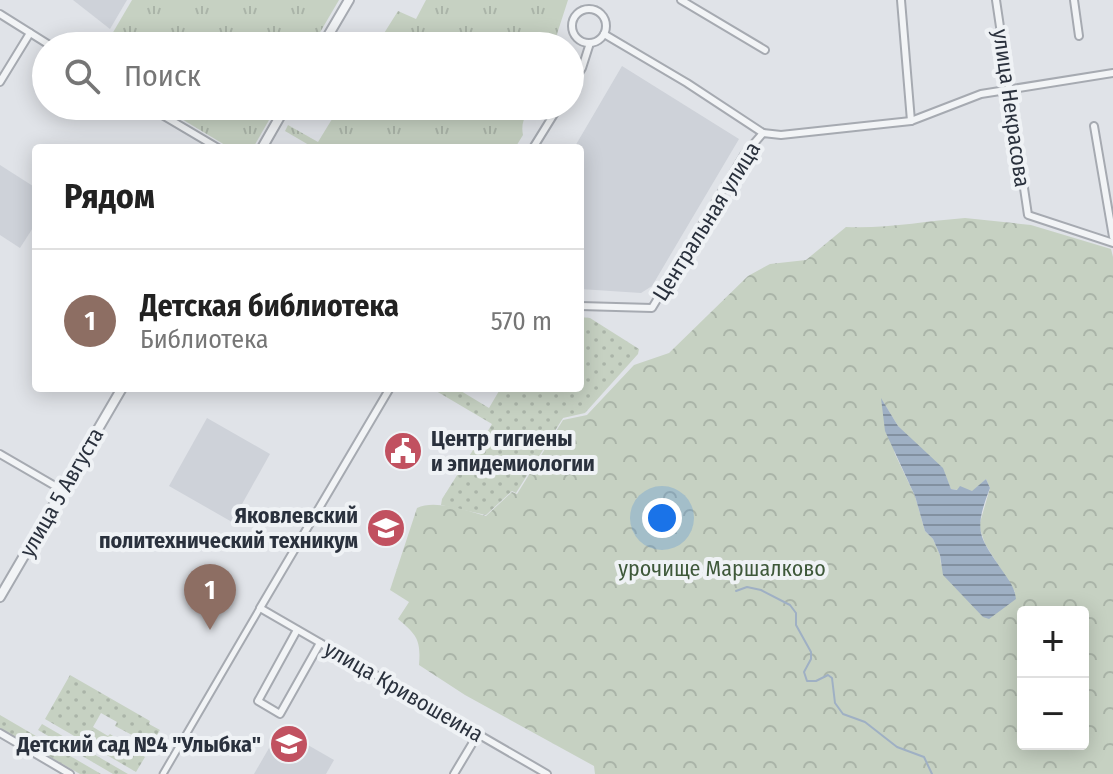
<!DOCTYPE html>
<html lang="ru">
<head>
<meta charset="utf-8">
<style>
	body { margin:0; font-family:"Fira Sans Condensed",sans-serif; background:#f6f6f6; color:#222 }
	.controls { position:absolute; right:24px; bottom:24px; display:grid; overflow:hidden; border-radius:8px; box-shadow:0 4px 20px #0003 }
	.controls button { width:72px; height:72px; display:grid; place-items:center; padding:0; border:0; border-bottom:2px solid #e0e0e0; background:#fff; color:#222; font:40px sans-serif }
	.you { position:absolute; left:662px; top:518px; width:28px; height:28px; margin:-20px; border:6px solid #fff; border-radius:50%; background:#1a73e8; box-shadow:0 0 0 12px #1a73e833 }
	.badge { display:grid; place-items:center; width:52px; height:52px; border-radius:50%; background:#ea580c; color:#fff; font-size:26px; font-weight:700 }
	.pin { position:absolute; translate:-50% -66px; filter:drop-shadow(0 2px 4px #0008) }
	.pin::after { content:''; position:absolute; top:42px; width:28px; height:24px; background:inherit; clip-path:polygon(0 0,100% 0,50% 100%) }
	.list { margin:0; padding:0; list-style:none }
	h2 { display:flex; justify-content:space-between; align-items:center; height:104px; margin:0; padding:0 32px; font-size:34px }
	h2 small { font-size:26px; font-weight:400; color:#767676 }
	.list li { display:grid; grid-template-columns:52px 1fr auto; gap:24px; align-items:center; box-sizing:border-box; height:144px; padding:0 32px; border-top:2px solid #e0e0e0 }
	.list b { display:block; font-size:30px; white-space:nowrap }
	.list p { margin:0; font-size:26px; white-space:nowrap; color:#767676 }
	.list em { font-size:26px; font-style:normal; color:#767676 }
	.icon { flex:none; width:44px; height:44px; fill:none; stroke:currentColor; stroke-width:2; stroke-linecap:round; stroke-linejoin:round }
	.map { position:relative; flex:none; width:1113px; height:774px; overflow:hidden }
	.search { position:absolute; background:#fff; box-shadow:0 4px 20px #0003; left:32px; top:32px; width:552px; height:88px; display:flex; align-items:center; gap:20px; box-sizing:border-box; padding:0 28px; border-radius:44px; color:#767676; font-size:30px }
	.panel { position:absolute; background:#fff; box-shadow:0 4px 20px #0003; left:32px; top:144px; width:552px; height:248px; border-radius:8px }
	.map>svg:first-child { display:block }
	.built { fill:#ced2d9 }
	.grass { fill:url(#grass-dots) }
	.forest { fill:url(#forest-crowns); fill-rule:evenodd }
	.park { fill:url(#park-tufts) }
	.water { fill:url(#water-rules) }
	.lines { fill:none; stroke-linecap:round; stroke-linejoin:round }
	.stream { stroke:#9fb0c4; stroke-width:2 }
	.pedestrian-casing { stroke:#a6aab1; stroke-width:9 }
	.minor-casing { stroke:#a6aab1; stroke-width:10 }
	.tertiary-casing { stroke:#a6aab1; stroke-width:12 }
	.pedestrian { stroke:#f2f4f6; stroke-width:5 }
	.minor { stroke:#f2f4f6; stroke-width:6 }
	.tertiary { stroke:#f2f4f6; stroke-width:8 }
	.labels { text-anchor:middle; stroke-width:8; stroke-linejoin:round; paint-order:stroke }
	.street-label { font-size:22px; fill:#2a313d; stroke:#eff2f5 }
	.poi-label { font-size:22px; font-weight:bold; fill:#2a313d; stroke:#eff2f5; text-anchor:end }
	.park-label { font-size:22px; fill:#3e5839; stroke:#eff2f5 }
</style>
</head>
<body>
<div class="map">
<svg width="1113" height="774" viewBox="0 0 1113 774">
	<defs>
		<pattern id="grass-dots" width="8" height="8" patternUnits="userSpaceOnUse" patternTransform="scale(2)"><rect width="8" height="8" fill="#c6d1c2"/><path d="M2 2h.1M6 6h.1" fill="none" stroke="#aab4a8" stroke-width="1.8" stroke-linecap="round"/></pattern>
		<pattern id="forest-crowns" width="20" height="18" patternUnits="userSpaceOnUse" patternTransform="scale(2)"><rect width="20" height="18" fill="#c6d1c2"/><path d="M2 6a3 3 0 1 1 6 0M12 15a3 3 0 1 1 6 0" fill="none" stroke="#aab4a8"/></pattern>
		<pattern id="park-tufts" width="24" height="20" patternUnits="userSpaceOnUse" patternTransform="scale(2)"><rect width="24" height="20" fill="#c6d1c2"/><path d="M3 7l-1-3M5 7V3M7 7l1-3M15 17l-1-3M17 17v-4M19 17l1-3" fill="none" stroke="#aab4a8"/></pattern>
		<pattern id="water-rules" width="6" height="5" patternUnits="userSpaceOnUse" patternTransform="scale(2)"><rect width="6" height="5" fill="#9fb0c4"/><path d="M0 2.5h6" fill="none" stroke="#8290a0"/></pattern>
	</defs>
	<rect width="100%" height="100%" fill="#e0e3e8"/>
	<g class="built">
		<path d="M73,0H127L110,29Z"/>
		<path d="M622,66L739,139L652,286L641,293L580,289V148H574Z"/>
		<path d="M0,165L36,188V223L20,248L0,235Z"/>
		<path d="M207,418L270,454L232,522L169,486Z"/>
		<path d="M280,729L334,760L326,774H254Z"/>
	</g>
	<g class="grass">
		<path d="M580,317L590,318L639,349L638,354L585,413L563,418L516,493L512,491L486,515L441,505L442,499L473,450L476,451L492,424L431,388H456L489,408L499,391L494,388H580Z"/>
		<path d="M70,675L150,721L149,724L160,730L151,745L115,726L117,722L101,713L93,727L108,736L110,734L145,757L136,772L45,719Z"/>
		<path d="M0,715L101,774H80L0,728Z"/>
		<path d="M42,724L128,774H113L38,730Z"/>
	</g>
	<path class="forest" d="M965,218L1031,225L1111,249L1113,257V774H595L594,766L465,695L419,665C421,640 417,635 398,619L409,602L390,590L417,508C435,499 468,511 486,516L512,492L517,494L563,420L587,415L634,365L669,353L748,276L770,264L806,260L846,227C885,229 926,221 965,218ZM882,400L898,426L946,477L951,489L972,492L986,479L990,488L979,526L985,544L1015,592L941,565L940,555L933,539L925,531L915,496L895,454ZM1023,612H1083V744H1023Z"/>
	<g class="park">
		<path d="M132,0H339L312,46H105Z"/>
		<path d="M426,0H568L557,34L560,46H376L398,11L416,19Z"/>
		<path d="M160,106H277L253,148H230Z"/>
		<path d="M340,106H541C527,111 520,120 523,135L515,148H314L285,131L288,125L318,142Z"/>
	</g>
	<path class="water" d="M881,398L898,426L943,468L951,489L957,490L960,486L972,491L986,479L990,488C972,534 980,537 1006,576C1011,583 1015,590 1016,599L989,619L983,617L943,575L940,555L933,539L925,531L915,496L885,431Z"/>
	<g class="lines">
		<path class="stream" d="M736,591L747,587L761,590L790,605L796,613V625L811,652V659L804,672L807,681H816L828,675L832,678L835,703L843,714L865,722L897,747L924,757L932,774"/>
		<g class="pedestrian-casing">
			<path id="pedestrian" d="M163,774L260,608"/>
		</g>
		<g class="minor-casing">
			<g id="minor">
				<path d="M681,0L765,50"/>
				<path d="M901,0L911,121"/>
				<path d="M996,0L1028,215L1113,243"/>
				<path d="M1074,0L1079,36"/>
				<circle cx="589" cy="26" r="17"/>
				<path d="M0,14L51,46"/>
				<path d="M604,34L687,83L763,133"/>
				<path d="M0,82L30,33"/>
				<path d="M570,87L582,68L590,43"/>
				<path d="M147,106L218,148"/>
				<path d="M1094,126L1113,237"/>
				<path d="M533,148L559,106"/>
				<path d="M580,306L652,308L744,155L763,133L781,135L911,121L981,94L1113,73"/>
				<path d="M390,388L260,608L547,774"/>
				<path d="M0,454L62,490"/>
				<path d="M297,630L258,701L280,714L320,643"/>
				<path d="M0,733L70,774"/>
				<path d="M454,774L478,734"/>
			</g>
		</g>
		<g class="tertiary-casing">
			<g id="tertiary">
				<path d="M322,46L349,0"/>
				<path d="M262,148L286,106"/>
				<path d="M0,597L122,388"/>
			</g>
		</g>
		<use href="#pedestrian" class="pedestrian"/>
		<use href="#minor" class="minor"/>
		<use href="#tertiary" class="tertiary"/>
	</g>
	<defs>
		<g id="civic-disc" transform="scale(2)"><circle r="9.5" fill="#c15160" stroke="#eff2f5"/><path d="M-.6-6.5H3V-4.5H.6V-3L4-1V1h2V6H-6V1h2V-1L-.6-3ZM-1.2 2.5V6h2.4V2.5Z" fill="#fff"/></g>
		<g id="university-disc" transform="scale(2)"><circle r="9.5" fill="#c15160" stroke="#eff2f5"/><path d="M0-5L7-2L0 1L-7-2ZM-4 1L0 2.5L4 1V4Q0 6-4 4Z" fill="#fff"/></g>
		<g id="school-disc" transform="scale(2)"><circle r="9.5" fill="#c15160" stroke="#eff2f5"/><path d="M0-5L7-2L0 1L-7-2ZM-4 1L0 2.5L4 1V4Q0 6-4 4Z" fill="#fff"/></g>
	</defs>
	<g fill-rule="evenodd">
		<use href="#civic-disc" x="403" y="451"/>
		<use href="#university-disc" x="386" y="528"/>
		<use href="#school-disc" x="289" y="744"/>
	</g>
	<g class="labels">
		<g class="street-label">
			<text transform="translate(1012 108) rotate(82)" y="8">улица Некрасова</text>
			<text transform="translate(706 221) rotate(-58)" y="8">Центральная улица</text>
			<text transform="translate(61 492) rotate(-60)" y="8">улица 5 Августа</text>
			<text transform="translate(404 691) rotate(30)" y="8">улица Кривошеина</text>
		</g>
		<g class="poi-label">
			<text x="431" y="446" text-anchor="start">Центр гигиены<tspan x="431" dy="25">и эпидемиологии</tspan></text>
			<text x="358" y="523">Яковлевский<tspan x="358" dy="25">политехнический техникум</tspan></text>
			<text x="261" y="752">Детский сад №4 "Улыбка"</text>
		</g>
		<g class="park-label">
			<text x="722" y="576">урочище Маршалково</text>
		</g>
	</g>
</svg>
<div class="controls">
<button>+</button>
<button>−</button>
</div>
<div class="you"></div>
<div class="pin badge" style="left:210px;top:630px;background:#8d6e63">1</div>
<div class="search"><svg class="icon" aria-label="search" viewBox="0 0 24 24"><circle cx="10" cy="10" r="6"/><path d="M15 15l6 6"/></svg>Поиск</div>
<section class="panel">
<h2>Рядом<small></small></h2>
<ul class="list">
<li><span class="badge" style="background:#8d6e63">1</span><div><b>Детская библиотека</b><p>Библиотека</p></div><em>570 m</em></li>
</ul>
</section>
</div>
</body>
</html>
